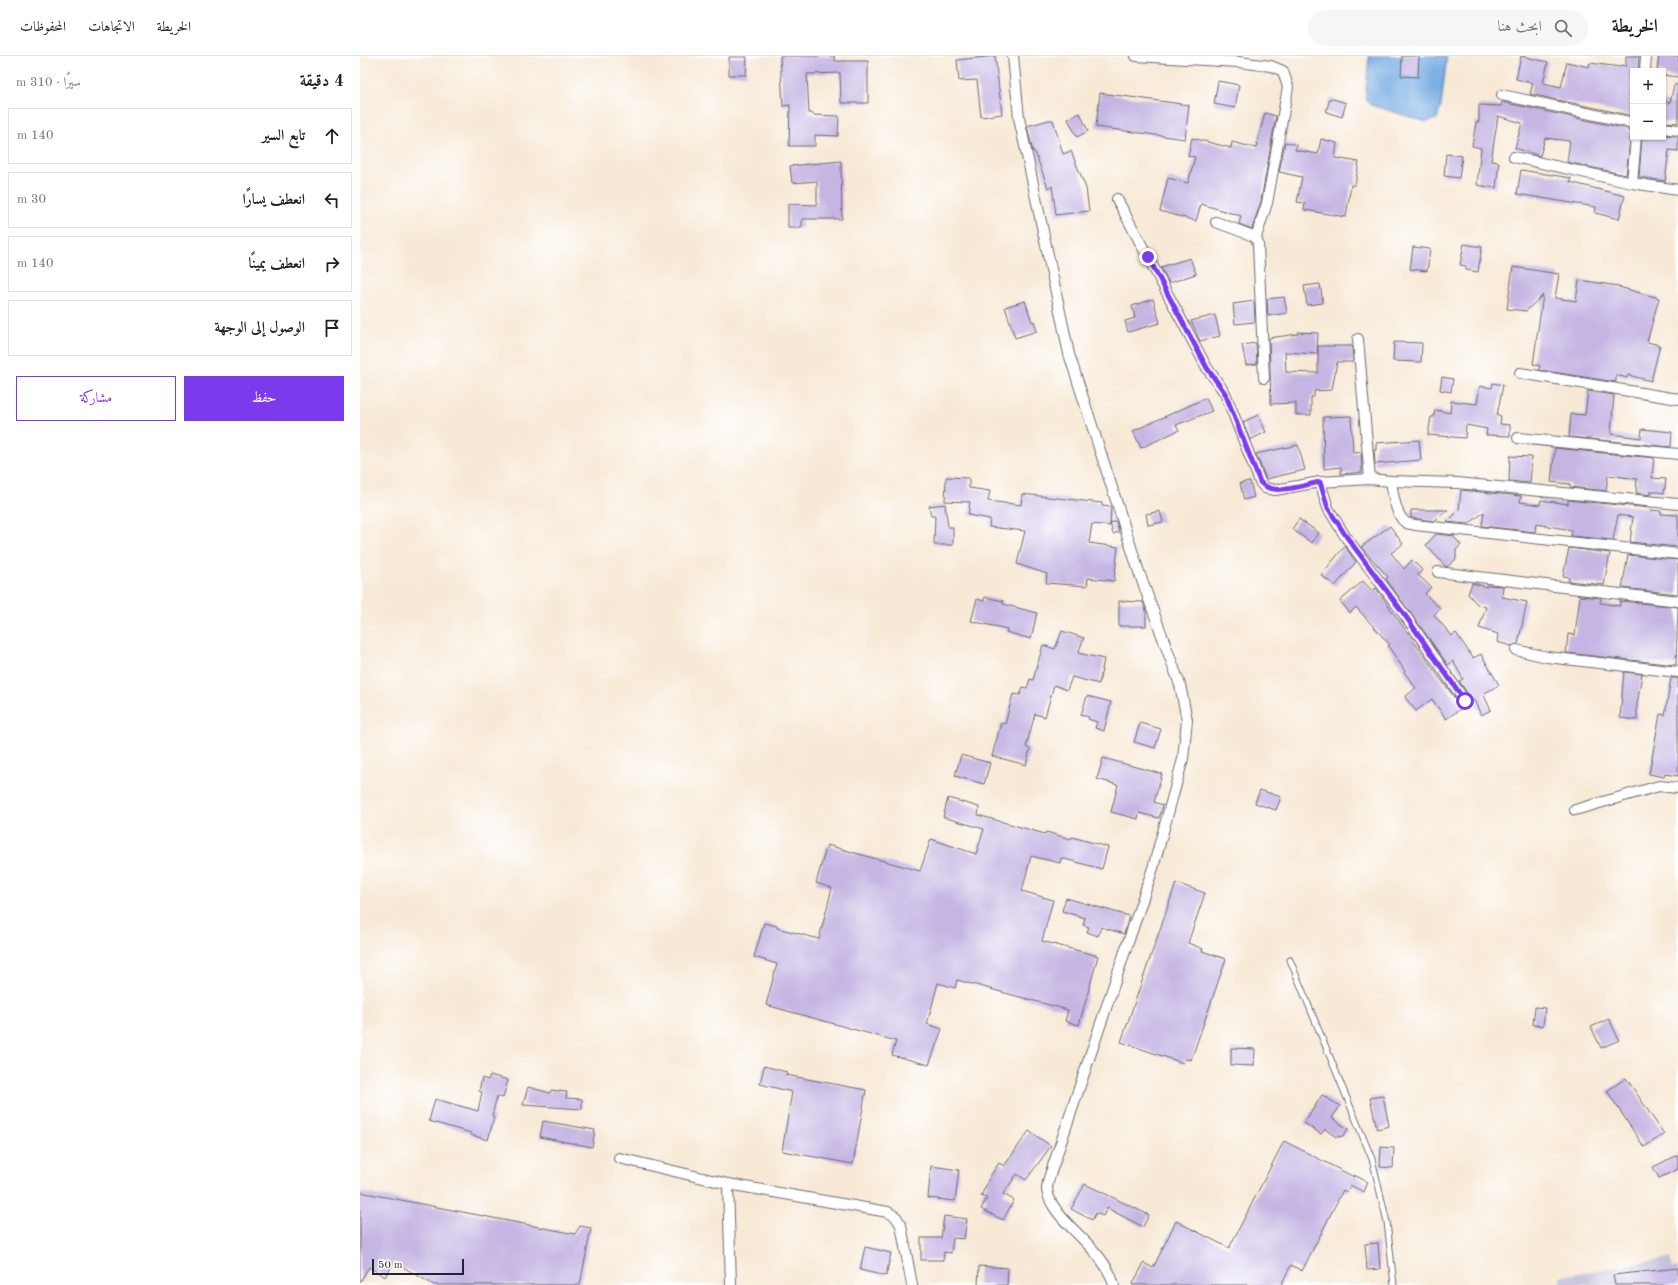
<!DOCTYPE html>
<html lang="ar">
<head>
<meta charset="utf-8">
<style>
	body { margin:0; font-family:"Old Standard TT",Amiri,serif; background:#f6f6f6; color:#202124; direction:rtl }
	.controls { position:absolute; right:12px; top:12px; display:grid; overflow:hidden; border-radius:0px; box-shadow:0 1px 3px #0004 }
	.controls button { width:36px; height:36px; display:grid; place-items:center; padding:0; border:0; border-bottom:1px solid #e0e0e0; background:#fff; color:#202124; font:20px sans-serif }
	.scale { position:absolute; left:12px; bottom:10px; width:92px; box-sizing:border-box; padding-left:4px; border:2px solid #22223b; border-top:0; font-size:11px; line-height:14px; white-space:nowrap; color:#22223b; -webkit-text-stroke:3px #fff; paint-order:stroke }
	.stop { position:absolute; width:12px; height:12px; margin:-9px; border:3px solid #7c3aed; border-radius:50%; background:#fff }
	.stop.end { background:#7c3aed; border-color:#fff; box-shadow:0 1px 4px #0008 }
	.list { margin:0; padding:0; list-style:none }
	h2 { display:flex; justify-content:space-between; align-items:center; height:52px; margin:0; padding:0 16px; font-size:17px }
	h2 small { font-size:13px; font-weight:400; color:#757577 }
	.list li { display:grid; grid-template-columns:26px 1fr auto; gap:12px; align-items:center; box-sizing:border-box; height:56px; margin:0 8px 8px; padding:0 8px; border:1px solid #e0e0e0; border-radius:0px }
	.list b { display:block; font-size:15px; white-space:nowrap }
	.list em { font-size:13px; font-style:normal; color:#757577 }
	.actions { display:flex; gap:8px; padding:12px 16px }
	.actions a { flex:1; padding:9px 0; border:1px solid #7c3aed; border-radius:0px; text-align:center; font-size:14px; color:#7c3aed }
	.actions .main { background:#7c3aed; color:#fff }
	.icon { flex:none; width:22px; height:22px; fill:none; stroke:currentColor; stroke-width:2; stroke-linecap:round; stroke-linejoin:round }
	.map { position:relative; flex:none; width:1318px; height:1229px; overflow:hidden; direction:ltr }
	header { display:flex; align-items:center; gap:24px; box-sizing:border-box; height:56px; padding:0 20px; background:#fff; border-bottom:1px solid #e0e0e0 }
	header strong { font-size:19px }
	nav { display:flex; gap:22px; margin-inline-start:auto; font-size:14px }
	.search { width:280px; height:36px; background:#f6f6f6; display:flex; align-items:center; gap:10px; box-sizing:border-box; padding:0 14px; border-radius:22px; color:#757577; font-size:15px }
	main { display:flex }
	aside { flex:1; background:#fff }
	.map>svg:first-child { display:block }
	.industrial { fill:#c3c1db }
	.water { fill:#73ace3; stroke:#4a678f }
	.building { fill:#c5b5e3 }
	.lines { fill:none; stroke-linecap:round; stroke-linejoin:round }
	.lane-casing { stroke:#6d6871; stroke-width:7 }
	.street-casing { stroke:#6d6871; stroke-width:12 }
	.lane { stroke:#fff; stroke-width:5 }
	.street { stroke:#fff; stroke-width:10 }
	.route { stroke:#7c3aed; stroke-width:5 }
</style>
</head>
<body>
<header>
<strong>الخريطة</strong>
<div class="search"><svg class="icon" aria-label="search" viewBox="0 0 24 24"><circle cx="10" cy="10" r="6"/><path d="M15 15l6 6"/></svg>ابحث هنا</div>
<nav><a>الخريطة</a><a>الاتجاهات</a><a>المحفوظات</a></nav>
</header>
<main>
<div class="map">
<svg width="1318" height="1229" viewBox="0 0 1318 1229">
	<rect width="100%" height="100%" fill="#fff"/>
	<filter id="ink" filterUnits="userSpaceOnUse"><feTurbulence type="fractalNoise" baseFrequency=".025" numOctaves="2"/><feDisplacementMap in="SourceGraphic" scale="8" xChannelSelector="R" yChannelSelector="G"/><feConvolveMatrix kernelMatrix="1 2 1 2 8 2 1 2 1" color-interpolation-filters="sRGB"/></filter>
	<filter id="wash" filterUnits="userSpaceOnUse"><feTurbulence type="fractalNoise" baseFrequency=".012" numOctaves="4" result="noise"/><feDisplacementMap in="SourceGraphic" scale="16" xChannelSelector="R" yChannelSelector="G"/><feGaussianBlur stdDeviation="0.9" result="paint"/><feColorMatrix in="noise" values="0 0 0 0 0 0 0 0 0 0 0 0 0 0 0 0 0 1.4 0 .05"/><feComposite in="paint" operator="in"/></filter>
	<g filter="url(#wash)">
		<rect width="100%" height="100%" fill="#f7e9d6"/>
		<path class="industrial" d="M1310,1202L1315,1229H1201V1220Z"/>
		<path class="water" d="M1009,0H1087L1081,50L1077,63L1066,66L1011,49L1005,42Z"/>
		<g id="blocks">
			<g class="building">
				<path d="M420,0H474L475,5H508V47H481L480,17L447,18L449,57H453V59L479,60L478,80L455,79V90H429L430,49L423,50Z"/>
				<path d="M635,0L642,58L621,61L617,24L599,25L597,4Z"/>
				<path d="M1042,0H1059L1058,21L1041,20Z"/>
				<path d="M1161,0L1188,6L1183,27L1201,31L1207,6L1229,11L1230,7L1260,11L1261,9L1266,10V0H1279L1278,15H1273V60L1170,38L1173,27L1156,23Z"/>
				<path d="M1299,0H1318V21L1303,19V15H1297Z"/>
				<path d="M369,1H387L386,19H369Z"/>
				<path d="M858,25L879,29L875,52L854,48Z"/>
				<path d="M1314,29H1318V67L1303,66V45L1310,47Z"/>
				<path d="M740,37L829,49L825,83L736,71Z"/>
				<path d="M970,42L986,47L982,61L966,56Z"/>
				<path d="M1142,46L1268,73V75L1271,76L1266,119L1207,106L1210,85L1185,82L1180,100L1155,92L1162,67L1138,60L1131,105L1139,106L1136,132L1117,129L1121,92L1112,90L1116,66H1119V49L1141,50Z"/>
				<path d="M720,57L728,75L717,81L708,63Z"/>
				<path d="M905,57L916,60L901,145L892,173L879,168L881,160L841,148L836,165L800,155L808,122L828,127L835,101L828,100L832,82L871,92L872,86L896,92Z"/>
				<path d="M689,64H693L703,98L711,95L726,132L729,155L696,159L692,130L688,132L675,96H673L667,70Z"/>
				<path d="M1303,79L1318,80V95L1309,94L1305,125L1279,121L1282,81H1303Z"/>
				<path d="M961,83L977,87L975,102L999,106L995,129H991L986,161L944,154L945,147L937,146L942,121L919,116L925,86L937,89L935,94L958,98Z"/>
				<path d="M1086,98L1102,100L1099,122L1084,120Z"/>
				<path d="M481,105L482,163H442V172H428V148L457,149V125L432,127L430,110Z"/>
				<path d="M1161,114L1211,122L1210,126L1265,140L1259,163L1235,157L1236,151L1157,138Z"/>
				<path d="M1104,188L1122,191L1118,216L1106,214V210L1100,209Z"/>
				<path d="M1053,191L1070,193L1067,215L1050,213Z"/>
				<path d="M830,202L836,218L809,227L801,211Z"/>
				<path d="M1153,211L1199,218L1195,242L1216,245L1219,224L1259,230V231L1299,242L1287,286L1300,289L1291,325L1268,319L1267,322L1256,319V326L1179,314L1180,310L1173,308L1183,239L1166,255L1147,253Z"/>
				<path d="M960,228L963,247L947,249L944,230Z"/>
				<path d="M924,241L927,257L908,260L907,243Z"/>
				<path d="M793,243L800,267L768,276L765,265L775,262L772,250Z"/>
				<path d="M665,245L672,266L674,265L677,275L655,282L645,251Z"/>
				<path d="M894,245L895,266L875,268L873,248Z"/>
				<path d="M855,259L860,280L840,285L831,265Z"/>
				<path d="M938,276L958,277L957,298L925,296L926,316L958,317V290H992L993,306H977L972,334L954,335V341H951V359H936V347L911,348L909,282L938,278Z"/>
				<path d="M1034,286L1062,287L1061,306L1033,305Z"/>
				<path d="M896,287L897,308L886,309L882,289Z"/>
				<path d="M1082,321L1093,323L1091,336L1080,334Z"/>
				<path d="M1133,327L1143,329L1137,359L1141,360L1140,368L1150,369V380L1126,379L1127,373L1106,369L1105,382L1068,379L1071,361H1074L1075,354L1090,357L1091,345L1117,348L1120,330L1132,332Z"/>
				<path d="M1228,335L1254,339L1251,378L1281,382L1282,373L1312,376L1311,391L1209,381L1211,358L1225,359Z"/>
				<path d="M846,342L852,355L816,369L819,374L781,392L773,375Z"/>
				<path d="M898,359L906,376L890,384L883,366Z"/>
				<path d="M991,360L993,397L1001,396L1002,416L981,418V411L964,413L963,361Z"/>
				<path d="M1059,384L1061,404L1015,408L1014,394H1016V387Z"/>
				<path d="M938,389L945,414L906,423L896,398Z"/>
				<path d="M1195,392L1294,402L1292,422L1306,423L1304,437L1291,435V439L1276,437L1277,423L1248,419L1246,435L1210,431V428L1191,426Z"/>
				<path d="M1150,400L1172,401L1170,427L1149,425Z"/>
				<path d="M586,421L609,422V432L630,435L628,445L661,449L662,438L742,447V450L751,451L750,470L732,468L729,487L758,491L754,525L728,522L727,530L686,527L687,518L657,508L665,475L629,471L630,463L608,459L610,446L585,445Z"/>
				<path d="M890,425L894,441L884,444L880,427Z"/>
				<path d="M1101,434L1161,440L1160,446L1180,449L1181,444L1208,448V444L1290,452V454L1301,455V458L1318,459V491L1270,486L1273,461L1258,459L1253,484L1211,480L1212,474L1176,468L1175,476L1122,470L1124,456L1109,468L1087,466L1099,454Z"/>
				<path d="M585,448L588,471H593V489H574L575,460H571L569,450Z"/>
				<path d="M1051,454H1088L1074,465L1051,462Z"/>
				<path d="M800,455L803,466L788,469L786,458Z"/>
				<path d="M939,463L959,477L952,487L932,473Z"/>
				<path d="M756,465L759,476L753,478L750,467Z"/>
				<path d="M1030,470L1043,488L1031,497L1044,513L1052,504L1062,514L1058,519L1071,531L1065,538L1080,552L1074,559L1092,580L1096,577L1113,602L1121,598L1139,629L1123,638L1131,654L1121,659L1114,644L1111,646L1110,641L1099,625L1103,623L1093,605L1088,609L1026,523L1028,521L1001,491Z"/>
				<path d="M1076,478L1095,480L1094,481L1101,489L1096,494V503L1087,511L1085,510L1066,489Z"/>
				<path d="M985,490L996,506L975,530L961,519Z"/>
				<path d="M1209,492L1250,497L1244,529L1208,525L1209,521L1203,520Z"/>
				<path d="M1268,499L1318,504V538L1262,532Z"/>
				<path d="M1003,525L1012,535L1016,532L1076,617L1100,649L1103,651L1086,663L1072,643L1056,655L1045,641L1056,632L1044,616L1045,615L1028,590L1030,589L996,551L990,557L980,545Z"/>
				<path d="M1112,527L1127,531V529L1143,530L1142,541L1167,546L1158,588L1151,590L1137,586L1138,578L1119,572L1126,551L1118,549L1108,538Z"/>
				<path d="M1220,540L1241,542L1240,547L1260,550V545L1318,551L1316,609L1206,597L1208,578L1215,579Z"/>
				<path d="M625,541L643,545V548L677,557L671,583L646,576L647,573L611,565L617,543L624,545Z"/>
				<path d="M759,545L783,546L786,555V570H759Z"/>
				<path d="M702,575L724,582L718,597L744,603L739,628L712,621L707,634L694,629L685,661L675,658L666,691L670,693L666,709L632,700L641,667L645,668L653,638L660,639L663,631L667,632L670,623L673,624L683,589L695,593Z"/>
				<path d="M1264,616L1282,618L1277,649V664L1260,662Z"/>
				<path d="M1311,622H1318V720L1305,718L1304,721L1289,718L1300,658L1305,659Z"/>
				<path d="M727,640L751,646L744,675L735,672L737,666L728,663L729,661L721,659Z"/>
				<path d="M780,667L801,673L795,692L774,686Z"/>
				<path d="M601,699L630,707L624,728L595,720Z"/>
				<path d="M743,702L802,718L794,746L803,749L799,762L779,757L778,763L751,756L758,729L737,723Z"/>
				<path d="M900,734L921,741L916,754L895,747Z"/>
				<path d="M588,742L619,751L618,759L685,778L686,776L711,783L712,781L748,791L742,813L701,802L700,807L671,800L662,835L693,844L682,885L738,900L719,969L705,965L708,954L597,924L595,932L578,927L567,968L582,973L569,1009L532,999L536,985L406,949L417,908L394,901L404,867L417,870V872L459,883L472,832L456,827L467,789L560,815L571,783L616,798L624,773L583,761Z"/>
				<path d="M816,827L845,837L828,887L843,893L842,895L866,903L831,1004L825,1003L823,1007L761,986Z"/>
				<path d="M706,842L769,860L764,878L741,871L738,880L727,876L729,871L723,869L725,862L702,855Z"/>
				<path d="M1175,951L1185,952L1183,970L1173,969Z"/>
				<path d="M1249,963L1259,984L1241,992L1231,971Z"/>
				<path d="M871,992L895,993L894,1010L871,1009Z"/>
				<path d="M404,1010L427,1016L426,1019L506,1034L493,1108L422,1095L432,1036L400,1028Z"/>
				<path d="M130,1019L148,1024L143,1042L137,1040L132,1060L134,1061L128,1084L111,1079V1077L69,1065L75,1043L118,1055L122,1036L119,1035L122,1022L128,1024Z"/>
				<path d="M1266,1022L1304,1078L1284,1091L1247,1035Z"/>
				<path d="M168,1031L190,1037L191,1034L207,1036L206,1042L222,1043V1053L163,1049Z"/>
				<path d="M962,1039L980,1050L972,1062L988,1073L983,1080L976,1081L965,1073L961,1078L944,1067Z"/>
				<path d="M1023,1040L1029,1070L1017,1073L1010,1042Z"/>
				<path d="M183,1065L235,1074L232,1091L180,1081Z"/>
				<path d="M669,1075L691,1090L666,1124L657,1118L643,1138L654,1144L643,1164L621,1153L627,1142L621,1140L631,1119L639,1107L644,1110Z"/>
				<path d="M924,1085L994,1121V1119L1008,1126L1004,1136L990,1129L987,1136L983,1134L942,1215L931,1209L921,1229H772L784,1207L793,1212L816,1165L869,1192Z"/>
				<path d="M1021,1091L1034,1092L1033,1112L1020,1111Z"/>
				<path d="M1318,1099V1113L1299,1122L1293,1111Z"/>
				<path d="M571,1110L599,1114L595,1145L568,1142Z"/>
				<path d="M725,1128L789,1159L783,1171L747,1152L743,1160L736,1157L732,1164L711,1153Z"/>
				<path d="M0,1136L215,1178L220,1170L231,1172L220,1229H74L34,1206L25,1221L9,1211L0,1226Z"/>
				<path d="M584,1160L607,1163L604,1183L593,1182L591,1197L584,1196L583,1204H561V1182H581Z"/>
				<path d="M1018,1187L1020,1213L1007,1214L1005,1188Z"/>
				<path d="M505,1191L531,1197L526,1220L500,1214Z"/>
				<path d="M619,1210L648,1212L647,1229H618Z"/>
				<path d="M1318,1212V1229H1255L1253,1219Z"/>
			</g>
		</g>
	</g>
	<g filter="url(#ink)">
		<use href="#blocks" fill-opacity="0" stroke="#6d6871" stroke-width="1"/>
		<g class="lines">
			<g class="lane-casing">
				<path id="lane" d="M930,904L1012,1103L1027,1166L1034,1229"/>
			</g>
			<g class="street-casing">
				<g id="street">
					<path d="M653,0L659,62L709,298L779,516L820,629L827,664L823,703L793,812L689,1122C688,1125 687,1130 687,1134C692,1166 744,1190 754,1229"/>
					<path d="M776,0L878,6L911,10L923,15L928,31L907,147L896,181"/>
					<path d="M1285,15L1286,0"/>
					<path d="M1142,39L1273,67"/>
					<path d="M1303,72L1318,74"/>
					<path d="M1154,101L1272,127L1318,134"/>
					<path d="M1272,127L1276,81"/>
					<path d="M757,143L847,312L865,337L900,426L905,432L915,434L960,426L1010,423L1031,425L1097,427L1318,448"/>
					<path d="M856,166L896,181L898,188L904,322"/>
					<path d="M998,283L1010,423"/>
					<path d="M1160,317L1318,343"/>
					<path d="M1158,382L1318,398"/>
					<path d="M1031,425C1033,437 1035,458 1045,466C1047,468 1052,468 1055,469L1318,498"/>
					<path d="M960,426L968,452L985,480L1044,558L1105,645"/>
					<path d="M1078,516L1318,545"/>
					<path d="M1156,594L1187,601L1318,616"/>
					<path d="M1215,754L1299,730L1318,732"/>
					<path d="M259,1102L368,1128L371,1229"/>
					<path d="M368,1128L528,1156L536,1161L541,1169L552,1229"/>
				</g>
			</g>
			<use href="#lane" class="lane"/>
			<use href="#street" class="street"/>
		</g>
	</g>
	<g class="lines" filter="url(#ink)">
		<path class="route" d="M788,201L847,312L865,337L900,426C913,441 943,429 960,426L968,452L986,480L1044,558L1105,645"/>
	</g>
</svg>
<div class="controls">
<button>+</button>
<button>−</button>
</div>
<div class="scale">50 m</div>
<div class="stop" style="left:1105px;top:645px"></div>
<div class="stop end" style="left:788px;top:201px"></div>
</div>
<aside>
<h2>4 دقيقة<small>سيرًا · 310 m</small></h2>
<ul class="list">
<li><svg class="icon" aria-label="ahead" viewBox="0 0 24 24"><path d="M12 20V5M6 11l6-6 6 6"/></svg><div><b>تابع السير</b></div><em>140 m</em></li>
<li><svg class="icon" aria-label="left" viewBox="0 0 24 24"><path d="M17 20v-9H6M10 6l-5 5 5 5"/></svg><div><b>انعطف يسارًا</b></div><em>30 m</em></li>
<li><svg class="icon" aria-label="right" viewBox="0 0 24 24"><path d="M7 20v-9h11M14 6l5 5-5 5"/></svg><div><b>انعطف يمينًا</b></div><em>140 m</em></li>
<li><svg class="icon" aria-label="arrive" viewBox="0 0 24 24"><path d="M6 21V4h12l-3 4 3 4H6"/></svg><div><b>الوصول إلى الوجهة</b></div></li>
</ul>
<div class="actions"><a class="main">حفظ</a><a>مشاركة</a></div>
</aside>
</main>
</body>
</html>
